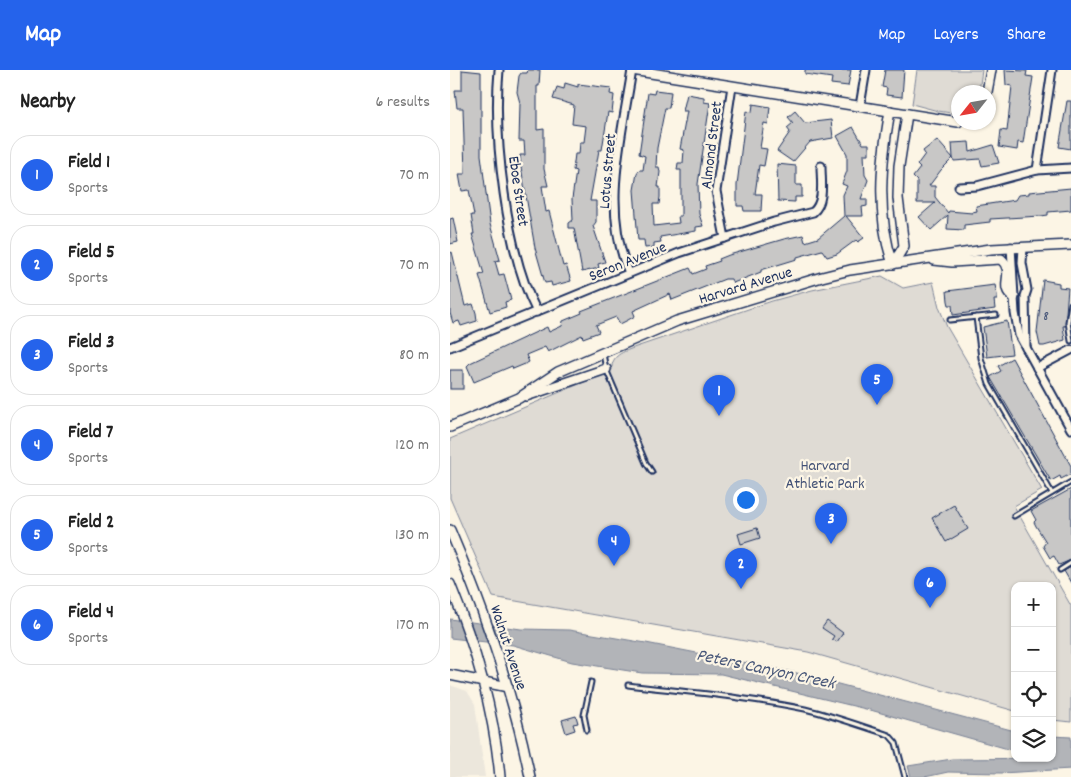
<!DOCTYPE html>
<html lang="en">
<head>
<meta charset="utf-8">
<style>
	body { margin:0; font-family:Dekko,sans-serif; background:#f2f2f2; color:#222 }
	.controls { position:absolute; right:15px; bottom:15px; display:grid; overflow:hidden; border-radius:10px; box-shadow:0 1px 4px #0004 }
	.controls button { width:45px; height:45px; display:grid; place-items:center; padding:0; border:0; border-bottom:1px solid #e0e0e0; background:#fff; color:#222; font:25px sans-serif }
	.compass { position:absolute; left:501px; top:15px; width:45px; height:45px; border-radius:50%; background:#fff; box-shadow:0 1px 4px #0004; rotate:239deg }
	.you { position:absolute; left:295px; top:429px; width:18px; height:18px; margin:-12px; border:4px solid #fff; border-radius:50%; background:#1a73e8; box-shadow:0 0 0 8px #1a73e833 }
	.badge { display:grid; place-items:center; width:32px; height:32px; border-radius:50%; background:#2563eb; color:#fff; font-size:16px; font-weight:700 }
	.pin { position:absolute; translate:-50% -41px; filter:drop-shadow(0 1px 2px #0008) }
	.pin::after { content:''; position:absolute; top:26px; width:18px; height:15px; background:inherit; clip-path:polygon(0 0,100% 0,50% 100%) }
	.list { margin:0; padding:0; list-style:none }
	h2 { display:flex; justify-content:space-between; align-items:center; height:65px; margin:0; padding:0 20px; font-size:21px }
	h2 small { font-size:16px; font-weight:400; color:#767676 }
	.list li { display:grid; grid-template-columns:32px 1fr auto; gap:15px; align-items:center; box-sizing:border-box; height:80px; margin:0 10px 10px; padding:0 10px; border:1px solid #e0e0e0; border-radius:20px }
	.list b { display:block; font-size:19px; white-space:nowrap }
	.list p { margin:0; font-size:16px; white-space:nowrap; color:#767676 }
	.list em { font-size:16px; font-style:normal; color:#767676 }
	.icon { flex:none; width:28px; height:28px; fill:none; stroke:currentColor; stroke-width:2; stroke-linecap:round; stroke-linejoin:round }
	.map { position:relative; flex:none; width:621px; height:707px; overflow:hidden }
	header { display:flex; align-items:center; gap:30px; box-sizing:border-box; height:70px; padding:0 25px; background:#2563eb; color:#fff }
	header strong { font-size:24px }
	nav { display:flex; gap:28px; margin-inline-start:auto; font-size:18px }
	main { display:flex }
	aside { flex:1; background:#fff }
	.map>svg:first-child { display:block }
	.built { fill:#ece7dc }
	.green { fill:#dfdbd4; stroke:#7d8599 }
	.water { fill:#b2b4b8; stroke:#767f94 }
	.building { fill:#c8c7c6; stroke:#1b2f5e }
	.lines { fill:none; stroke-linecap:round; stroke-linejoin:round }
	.service-casing { stroke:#1b2f5e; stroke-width:7 }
	.minor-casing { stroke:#1b2f5e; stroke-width:11 }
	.tertiary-casing { stroke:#1b2f5e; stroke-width:12 }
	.secondary-casing { stroke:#1b2f5e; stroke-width:12 }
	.service { stroke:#fcf5e5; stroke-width:3 }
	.minor { stroke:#fcf5e5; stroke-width:7 }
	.tertiary { stroke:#fcf5e5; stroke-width:9 }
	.secondary { stroke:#fcf5e5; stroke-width:9 }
	.labels { text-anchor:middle; stroke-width:4.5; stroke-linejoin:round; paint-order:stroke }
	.number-label { font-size:14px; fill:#465578 }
	.street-label { font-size:16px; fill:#1b2f5e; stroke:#fcf5e5 }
	.park-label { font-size:16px; fill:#425176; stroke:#fcf5e5 }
	.water-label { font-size:18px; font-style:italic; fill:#485779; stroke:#fcf5e5 }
</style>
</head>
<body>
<header>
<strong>Map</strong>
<nav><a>Map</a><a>Layers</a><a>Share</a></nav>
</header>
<main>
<aside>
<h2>Nearby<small>6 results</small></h2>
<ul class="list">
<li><span class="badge">1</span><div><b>Field 1</b><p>Sports</p></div><em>70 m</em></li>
<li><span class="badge">2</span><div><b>Field 5</b><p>Sports</p></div><em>70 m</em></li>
<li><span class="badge">3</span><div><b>Field 3</b><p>Sports</p></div><em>80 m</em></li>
<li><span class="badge">4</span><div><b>Field 7</b><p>Sports</p></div><em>120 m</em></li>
<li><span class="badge">5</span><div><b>Field 2</b><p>Sports</p></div><em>130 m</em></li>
<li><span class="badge">6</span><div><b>Field 4</b><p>Sports</p></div><em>170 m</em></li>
</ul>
</aside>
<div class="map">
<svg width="621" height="707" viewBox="0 0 621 707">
	<rect width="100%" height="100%" fill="#fcf5e5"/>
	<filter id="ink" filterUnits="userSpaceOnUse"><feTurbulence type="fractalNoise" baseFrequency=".02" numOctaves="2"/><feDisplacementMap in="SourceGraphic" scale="10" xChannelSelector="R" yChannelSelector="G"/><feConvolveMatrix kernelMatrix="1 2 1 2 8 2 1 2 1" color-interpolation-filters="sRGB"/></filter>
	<g filter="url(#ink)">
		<path class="built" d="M0,615L17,621L25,634L35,707H0Z"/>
		<g class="green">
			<path d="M467,0H532L529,22H508V44L488,41L462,34Z"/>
			<path d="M432,206L453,218L483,212L489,237L497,257L592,420L564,436L621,536V652L602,650V516H565V641L358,582L43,527L0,428V369L162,300C161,285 173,282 186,277L322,231L362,220Z"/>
		</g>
		<g class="water">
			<path d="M0,549L71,559L119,560L196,573L343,602L565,661V681L424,641L271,604L192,603L122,592L63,575L0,568Z"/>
			<path d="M602,666L621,667V699L551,703L498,702L475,707H461L458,696L502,689L602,688Z"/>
		</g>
		<g class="building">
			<path d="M12,0L31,2V85L40,154L50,190L45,191L49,205L54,204L61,230L55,232L56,237L40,242L29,205L34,204L22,164H24L21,145H24L19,120L12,121L9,104H15L13,38H7L5,20H12Z"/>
			<path d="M78,0H90L89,16H87V60L94,59V99L98,116H92L96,142L99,141L113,196L116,195L121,211L102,216L101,212L95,213L85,178L71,97L70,85H75L74,71H69L70,33L67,22L69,6L71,3H77Z"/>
			<path d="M355,0H401L398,16L381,14L382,8L355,4Z"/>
			<path d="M435,0H454L452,27L436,25L437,18L432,17Z"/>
			<path d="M555,0L577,1L576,6L583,7L573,73L568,72L567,80L549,77L551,60L557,61L562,16L556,15Z"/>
			<path d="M115,13L128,17V14L161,18L160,24L164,25L162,43L158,42L152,80H149L140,131H146V152L143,156L155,192L148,194L149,198L132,202L124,158H119V153L123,150L122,129L126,101L123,100L125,84H129L130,72H134L136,56L122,54L124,35L103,29L107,17L114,19Z"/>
			<path d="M205,20L221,22L219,38H215L207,78L206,97H209L210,102L208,117H210V127L209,134H203L204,156L229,153L228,146H231V100H227L228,93H233L234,80L230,79L237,41H233L237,24L254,27V32L260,33L248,114L249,144L253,156L246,157V161L210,167L211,172L204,173V177L195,178L194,170H188L184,120L187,103L189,100H193L195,86L189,84L198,23L204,24Z"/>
			<path d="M617,31H621V79L609,77Z"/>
			<path d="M303,34L320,37L318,54L314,53L310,78L317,79L314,96L309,95L305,124H312L311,141H294L293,136H287V115L296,41L302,42Z"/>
			<path d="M345,41L355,53L381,50L383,68L360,72L343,92L327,81L340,62L337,58L343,53L338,47Z"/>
			<path d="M403,57L413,74H419V84H414L415,105L418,110L411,129H417V136L412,137L413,146H396L414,168L408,172L406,170L387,184L377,187L372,180L347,187V189L311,200V202L283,213L281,209H275L222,230L220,224L183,241L185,246L178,250L170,254L166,247L146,255L149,262L133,268L132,265L98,282L95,277L76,285L79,292L75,294L63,299L62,296L24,312L17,296L20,293L97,257L99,262L112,256L113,251L132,243L131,241L240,198L243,204L256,199L255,196L270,191L269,189L279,185L334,169L353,165L355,172L368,168L394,146L393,125L397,116L392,114L397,101V84L387,66Z"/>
			<path d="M487,70L503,88L502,73L519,72L520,82L543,75L549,93L532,96L530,89L504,91L503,88L491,100L479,116H485V127L498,143L499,141L522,143V142L527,141L526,136L565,130L568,125L579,124V122L621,118V140L598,142V145L591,146L540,149V152L514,155V160L497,159L498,145L481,160L469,147L485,133H467V111L463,107L470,98L467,95L475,84L473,81Z"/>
			<path d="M327,94L346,96V115H352V127H345V132L328,131Z"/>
			<path d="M3,148L8,172L0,174V149Z"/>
			<path d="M2,182L15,236L23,234L26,243L27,251L11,256L9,251L3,253L0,243V183Z"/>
			<path d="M593,210L609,213V217L618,218L615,256H613L615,270L594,276H590L587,262Z"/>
			<path d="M545,215L547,225V230H544L545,239L503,245L502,235H499L498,231L497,221Z"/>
			<path d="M557,251L562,284L537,287L533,257Z"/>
			<path d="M562,288L621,396V404L611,409L610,406L601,411L540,307L551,301L548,296Z"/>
			<rect x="0" y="300" width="13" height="19"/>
			<path d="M621,419V490L609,495L604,486L600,488L593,476L596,472L586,456L584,452L586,450L581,441Z"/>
			<path d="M504,435L518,459L496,472L482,448Z"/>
			<path d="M307,458L310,468L291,474L288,464Z"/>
			<path d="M621,497V513L614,501Z"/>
			<path d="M377,551L393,563L387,572L382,569L384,566L372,558Z"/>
			<path d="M126,646L128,653L123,654L125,660L116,663L112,650Z"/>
		</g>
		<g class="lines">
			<g class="service-casing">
				<g id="service">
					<path d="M621,234L618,252L621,271"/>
					<path d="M526,247L531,288L539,314L602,423"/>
					<path d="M500,250L546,245"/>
					<path d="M153,284L156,299L196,393L202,402"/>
					<path d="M564,446L621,412"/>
					<path d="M610,500L621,493"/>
					<path d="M178,615C237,622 297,627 355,639C384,646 411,656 439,665L446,673L455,707"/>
					<path d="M137,660L134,645L141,612"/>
				</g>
			</g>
			<g class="minor-casing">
				<g id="minor">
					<path d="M49,0C43,66 56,183 87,242"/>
					<path d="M410,36L416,0"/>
					<path d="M587,100L602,0"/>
					<path d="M509,117L527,116L587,100L621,98"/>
					<path d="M275,168L266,121L282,16"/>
					<path d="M561,177L565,243L569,265L621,359"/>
					<path d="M573,178L572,193L577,220L575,226L576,278"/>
					<path d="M179,203C151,139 172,66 182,0"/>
					<path d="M0,277L229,183L324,152L363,142C375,132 371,111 371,96"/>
					<path d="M587,298L621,280"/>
				</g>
			</g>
			<g class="tertiary-casing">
				<g id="tertiary">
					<path d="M182,0L508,52"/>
					<path d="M537,22L541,0"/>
					<path d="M440,41C431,92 426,144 443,194"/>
					<path d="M443,194L454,176L448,128L449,96L457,44"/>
					<path d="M0,605L58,617"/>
				</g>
			</g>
			<g class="secondary-casing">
				<g id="secondary">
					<path d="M484,190L502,192L551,189C567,203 547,217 564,227"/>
					<path d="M76,326L156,299"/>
					<path d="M0,357L69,328L108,302L227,251L372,207L400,200L541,179L621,175"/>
					<path d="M0,460C34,540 63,621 80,707"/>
					<path d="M0,514C25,575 44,641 50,707"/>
				</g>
			</g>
			<use href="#service" class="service"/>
			<use href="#minor" class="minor"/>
			<use href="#tertiary" class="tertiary"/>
			<use href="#secondary" class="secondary"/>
		</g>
	</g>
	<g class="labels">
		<g class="number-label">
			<text x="596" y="250">8</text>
		</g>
		<g class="street-label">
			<text transform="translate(260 75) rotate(-83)" y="6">Almond Street</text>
			<text transform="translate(156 101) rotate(-85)" y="6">Lotus Street</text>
			<text transform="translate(70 121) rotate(82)" y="6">Eboe Street</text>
			<text transform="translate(177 190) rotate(-22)" y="6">Seron Avenue</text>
			<text transform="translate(295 214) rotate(-17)" y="6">Harvard Avenue</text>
			<text transform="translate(60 577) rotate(72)" y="6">Walnut Avenue</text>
		</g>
		<g class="park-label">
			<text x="375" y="400">Harvard<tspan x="375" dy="18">Athletic Park</tspan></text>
		</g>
		<g class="water-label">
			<text transform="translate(316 598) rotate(12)" y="6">Peters Canyon Creek</text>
		</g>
	</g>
</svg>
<div class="controls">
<button>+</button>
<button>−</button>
<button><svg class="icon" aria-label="locate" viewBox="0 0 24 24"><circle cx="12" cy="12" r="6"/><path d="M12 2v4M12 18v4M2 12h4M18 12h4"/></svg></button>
<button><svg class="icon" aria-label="layers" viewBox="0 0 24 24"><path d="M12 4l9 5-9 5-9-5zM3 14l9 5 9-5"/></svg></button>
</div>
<svg class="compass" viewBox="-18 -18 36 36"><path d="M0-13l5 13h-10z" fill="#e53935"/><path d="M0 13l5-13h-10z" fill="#767676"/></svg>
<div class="you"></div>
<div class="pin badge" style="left:269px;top:346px">1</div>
<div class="pin badge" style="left:291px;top:519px">2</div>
<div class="pin badge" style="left:381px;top:474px">3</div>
<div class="pin badge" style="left:164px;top:496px">4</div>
<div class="pin badge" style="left:427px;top:335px">5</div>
<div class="pin badge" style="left:480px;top:538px">6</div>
</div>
</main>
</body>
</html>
